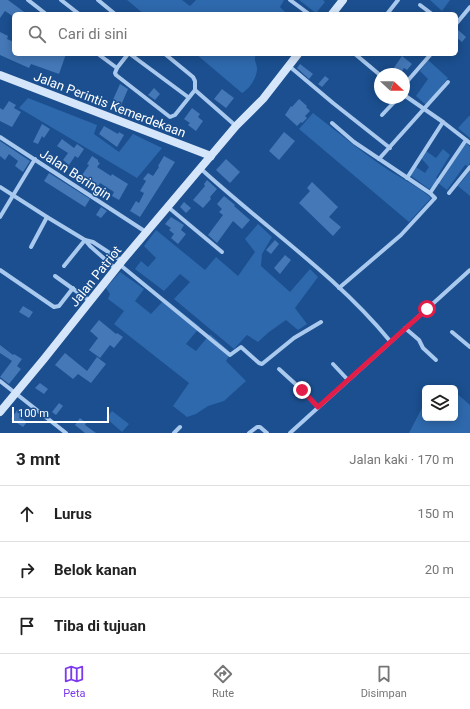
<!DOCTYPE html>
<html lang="id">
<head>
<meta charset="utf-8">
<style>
	body { margin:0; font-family:Roboto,sans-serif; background:#f6f6f6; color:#222 }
	.controls { position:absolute; right:12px; bottom:12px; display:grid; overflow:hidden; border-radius:6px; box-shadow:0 2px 10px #0003 }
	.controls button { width:36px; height:36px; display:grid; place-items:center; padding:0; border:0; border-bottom:1px solid #e0e0e0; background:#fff; color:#222; font:20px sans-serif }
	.compass { position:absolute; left:374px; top:68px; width:36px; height:36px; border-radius:50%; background:#fff; box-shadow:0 2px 10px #0003; rotate:111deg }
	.scale { position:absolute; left:12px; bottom:10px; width:97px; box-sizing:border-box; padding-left:4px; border:2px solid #fff; border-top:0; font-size:11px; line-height:14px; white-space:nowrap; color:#fff; -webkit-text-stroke:3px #1b4f8f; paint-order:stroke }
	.stop { position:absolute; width:12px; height:12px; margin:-9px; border:3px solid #e11d48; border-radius:50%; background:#fff }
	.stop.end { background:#e11d48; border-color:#fff; box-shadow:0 1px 4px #0008 }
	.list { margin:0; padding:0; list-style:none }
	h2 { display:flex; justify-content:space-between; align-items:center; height:52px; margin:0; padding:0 16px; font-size:17px }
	h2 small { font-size:13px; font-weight:400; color:#767676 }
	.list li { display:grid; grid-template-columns:26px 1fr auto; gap:12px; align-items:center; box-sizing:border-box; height:56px; padding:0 16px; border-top:1px solid #e0e0e0 }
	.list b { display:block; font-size:15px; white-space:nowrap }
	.list em { font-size:13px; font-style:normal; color:#767676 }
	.icon { flex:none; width:22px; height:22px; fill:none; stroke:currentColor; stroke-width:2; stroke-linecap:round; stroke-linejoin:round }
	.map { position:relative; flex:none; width:470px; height:433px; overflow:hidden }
	.search { position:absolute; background:#fff; box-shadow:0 2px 10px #0003; left:12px; right:12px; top:12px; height:44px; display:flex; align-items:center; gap:10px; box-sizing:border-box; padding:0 14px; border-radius:6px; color:#767676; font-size:15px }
	.sheet { height:220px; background:#fff }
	nav { display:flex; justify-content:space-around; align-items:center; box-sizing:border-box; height:56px; border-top:1px solid #e0e0e0; background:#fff; font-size:11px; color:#767676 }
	nav a { display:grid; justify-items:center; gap:2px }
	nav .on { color:#7c3aed }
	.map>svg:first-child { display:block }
	.green { fill:#2e69ad }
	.building { fill:#4478b7 }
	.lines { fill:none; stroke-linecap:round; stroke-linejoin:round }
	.street { stroke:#a9c9ee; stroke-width:4 }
	.secondary { stroke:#d6e6fa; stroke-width:8 }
	.route { stroke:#e11d48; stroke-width:5 }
	.labels { text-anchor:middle; stroke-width:3; stroke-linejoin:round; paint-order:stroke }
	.street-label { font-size:13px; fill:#fff; stroke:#1b4f8f }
</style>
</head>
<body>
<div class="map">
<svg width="470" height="433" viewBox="0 0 470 433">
	<rect width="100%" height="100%" fill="#1b4f8f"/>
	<g class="green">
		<path d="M127,0H182L190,6L196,0H284L280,7L287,14H144Z"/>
		<path d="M299,0H323L325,2L316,13Z"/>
		<path d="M430,0H450L442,11Z"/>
		<path d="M196,54H256C253,62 257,62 257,69C257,78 249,89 242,93Z"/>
		<path d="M428,60L448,78L426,105L416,96L428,79L420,71Z"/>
		<path d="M28,98L97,125L94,134L119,152L133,134L162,148L137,178L19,108Z"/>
		<path d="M313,113C338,132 361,152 387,169C402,179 418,186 431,198L409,222L299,129Z"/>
		<path d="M469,116H470V138L458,128Z"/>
		<path d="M466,142L470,147V163L468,166L465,165L447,190L437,182L429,189L410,175L416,167L425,173L429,167L421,158L426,151L436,158L443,149L450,155L436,178L441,181Z"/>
		<path d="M470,171V196L458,186Z"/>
		<path d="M258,224L272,237L262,254L261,266L290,292L310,269L318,277L295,308L307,324L298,330L286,320L269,332L258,342L247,335L234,349L174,299L190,282L180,274L164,291L135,269L141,261L148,267L156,258L144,246L156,230L205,270L216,257L238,276L255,252L245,239Z"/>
		<path d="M120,272L144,289L135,301L151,314L165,299L200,327L186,344L196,351L210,334L231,353L226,361L246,381L224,401L208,406L196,414L187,417L173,406L189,383L114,324L124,311L108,299L110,294L106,288Z"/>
		<path d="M455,392L470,405V433H409L425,402V418H455Z"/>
		<path d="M112,411L129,424L122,432L106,418Z"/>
	</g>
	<g class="building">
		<path d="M0,0H8L27,14H14V17L5,11L0,18Z"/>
		<path d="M456,28L466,37L462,42L456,37Z"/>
		<path d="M0,32L8,36L7,39L14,42V54H66L59,74L31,64L29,68L0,55Z"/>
		<path d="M402,56L412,64L407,70L404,68L400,74H393L391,72Z"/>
		<path d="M300,64L313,74L309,79L297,68Z"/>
		<path d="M325,76L329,79L322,87L318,84Z"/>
		<path d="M120,84L128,89L119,110L112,107L114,103L112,102Z"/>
		<path d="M154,88L160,94L155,100L148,95Z"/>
		<path d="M222,89L234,98L226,108L214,99Z"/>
		<path d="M299,99L307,106L306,107L310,111L305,116L307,118L302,123L301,122L297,126L285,115L291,106L292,107Z"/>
		<path d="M9,101L16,105L14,108L21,112L12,127L0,121V108L3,110Z"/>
		<path d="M192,108L200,114L198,117L203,121L196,131L188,125L190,123L184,119Z"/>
		<path d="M42,124L50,129L44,138L42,136L38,144L33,142Z"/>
		<path d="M104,126L118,134L119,132L124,135L117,147L99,134Z"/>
		<path d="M284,132L295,141L279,160L269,151Z"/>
		<path d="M62,139L74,148L77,144L84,149L78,158L75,156L69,165L63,160L68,153L57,146Z"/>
		<path d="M0,141L30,161L23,172L15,166L18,161L9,154L5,160L0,156Z"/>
		<path d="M92,156L98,160V162L100,163L97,167L111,176L112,174L128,184L119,200L112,196L114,192L100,183L98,186L82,175L89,165L87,164Z"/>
		<path d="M164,156L175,162L140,217L130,211L136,201L139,203L144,193L140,191L146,181L143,179L148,173L153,176L159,167L158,166Z"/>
		<path d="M226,159L240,172L230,183L216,170Z"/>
		<path d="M49,173L90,199L85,207L44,181Z"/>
		<path d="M207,180L217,189L210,197L211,199L203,208L193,200L205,186L204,184Z"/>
		<path d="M312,182L338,207L329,217L341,227L333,236L299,203L310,191L307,188Z"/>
		<path d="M224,196L235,205L234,206L250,220L242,229L233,221L217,243L208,235L223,215L219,212L222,209L217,204Z"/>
		<path d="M184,202L191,208L186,213L180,207Z"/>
		<path d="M101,207L107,211L101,218L96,215Z"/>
		<path d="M171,217L184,225L181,230L186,234L178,244L171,238L174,234L169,230L171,228L165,224Z"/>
		<path d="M275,240L279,244L271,254L266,250Z"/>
		<path d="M285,255L291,260L280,274L274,268Z"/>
		<path d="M23,306L33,312L29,318L19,312Z"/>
		<path d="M99,320L116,334L117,333L123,337L114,348L110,345L100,358L89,350L98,338L90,331Z"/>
		<path d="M0,345L13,355L14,354L22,359L17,366L21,369L9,384L0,377L12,361L0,353Z"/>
		<path d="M65,353L87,371L97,357L106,364L91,383L78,374L73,379L55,365Z"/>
		<path d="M40,383L48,389L44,394L35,388Z"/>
		<path d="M59,403L63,406L56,415L52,412Z"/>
		<path d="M18,409L23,413L20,417L27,422L23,427L11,419Z"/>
		<path d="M80,418L86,423L85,425L96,433H85L75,425Z"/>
	</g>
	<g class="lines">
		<g class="street">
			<path d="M28,0L46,14"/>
			<path d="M61,0L79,14"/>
			<path d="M98,0L115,14"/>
			<path d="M290,0L309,14"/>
			<path d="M420,5L432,14"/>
			<path d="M387,14L398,0"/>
			<path d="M456,24L470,7"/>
			<path d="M98,54L117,68L115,73L116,75L170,117L175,115L195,90"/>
			<path d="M130,54L188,97"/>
			<path d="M165,54L193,77L195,81V90L236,126"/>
			<path d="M355,54L380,75"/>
			<path d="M289,66L333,103L390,148"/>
			<path d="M117,68L128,54"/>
			<path d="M404,85L431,54"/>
			<path d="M404,95L443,122L470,143"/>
			<path d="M382,115L398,98"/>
			<path d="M332,123L354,142L430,193L435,198L401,235L339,288"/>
			<path d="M0,137L146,232"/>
			<path d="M379,159L448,82"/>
			<path d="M200,168C263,226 336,275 390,341"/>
			<path d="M407,178L443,122"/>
			<path d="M0,187L47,217L85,240L93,242L122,261"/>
			<path d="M430,193L466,140"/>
			<path d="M449,193L470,167"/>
			<path d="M168,207L222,252"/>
			<path d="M0,217L35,159"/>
			<path d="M85,240L90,246L116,269"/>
			<path d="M31,247L47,217"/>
			<path d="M119,264L230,355L241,347L259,363L262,364L294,338L321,322"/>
			<path d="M64,266L85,240"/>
			<path d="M0,270L54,307L59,306L73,288"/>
			<path d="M55,276L90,301"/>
			<path d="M405,328L419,340L423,348L436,360"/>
			<path d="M452,332L470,347"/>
			<path d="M333,364L348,380"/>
			<path d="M279,369L302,390L318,407"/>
			<path d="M0,381L66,433"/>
			<path d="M174,433L180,427"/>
			<path d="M249,433L257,427H260L267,433"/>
			<path d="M290,433L470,270"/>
		</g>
		<g class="secondary">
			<path d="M332,14L343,0"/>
			<path d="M0,75L211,156"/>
			<path d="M0,412L44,359L122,261L236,126L263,99L298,54"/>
		</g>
	</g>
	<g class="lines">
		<path class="route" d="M302,390L318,407L427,309"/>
	</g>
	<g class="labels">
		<g class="street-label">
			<text transform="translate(110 104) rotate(21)" y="5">Jalan Perintis Kemerdekaan</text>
			<text transform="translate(76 174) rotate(33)" y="5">Jalan Beringin</text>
			<text transform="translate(95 276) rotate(-51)" y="5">Jalan Patriot</text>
		</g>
	</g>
</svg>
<div class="controls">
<button><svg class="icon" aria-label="layers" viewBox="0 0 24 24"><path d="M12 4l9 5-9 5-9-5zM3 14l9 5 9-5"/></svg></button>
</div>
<svg class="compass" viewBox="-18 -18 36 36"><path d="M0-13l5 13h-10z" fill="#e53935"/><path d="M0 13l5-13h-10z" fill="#767676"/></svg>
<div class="scale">100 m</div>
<div class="stop" style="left:427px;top:309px"></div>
<div class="stop end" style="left:302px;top:390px"></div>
<div class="search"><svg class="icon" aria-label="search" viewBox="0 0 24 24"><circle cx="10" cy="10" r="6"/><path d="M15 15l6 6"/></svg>Cari di sini</div>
</div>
<section class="sheet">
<h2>3 mnt<small>Jalan kaki · 170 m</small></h2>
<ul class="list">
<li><svg class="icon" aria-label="ahead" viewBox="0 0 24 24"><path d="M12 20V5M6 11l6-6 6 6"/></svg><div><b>Lurus</b></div><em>150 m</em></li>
<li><svg class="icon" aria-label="right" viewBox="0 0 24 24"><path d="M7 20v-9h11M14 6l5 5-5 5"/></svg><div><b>Belok kanan</b></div><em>20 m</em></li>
<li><svg class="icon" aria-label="arrive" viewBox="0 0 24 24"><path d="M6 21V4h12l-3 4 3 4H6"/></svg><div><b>Tiba di tujuan</b></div></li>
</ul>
</section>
<nav>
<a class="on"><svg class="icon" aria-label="map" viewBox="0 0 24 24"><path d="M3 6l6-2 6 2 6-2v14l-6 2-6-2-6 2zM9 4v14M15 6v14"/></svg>Peta</a>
<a><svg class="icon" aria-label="directions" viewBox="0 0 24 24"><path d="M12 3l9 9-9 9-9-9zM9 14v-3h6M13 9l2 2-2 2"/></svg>Rute</a>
<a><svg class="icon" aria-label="saved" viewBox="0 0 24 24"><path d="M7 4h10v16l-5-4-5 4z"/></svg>Disimpan</a>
</nav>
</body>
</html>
